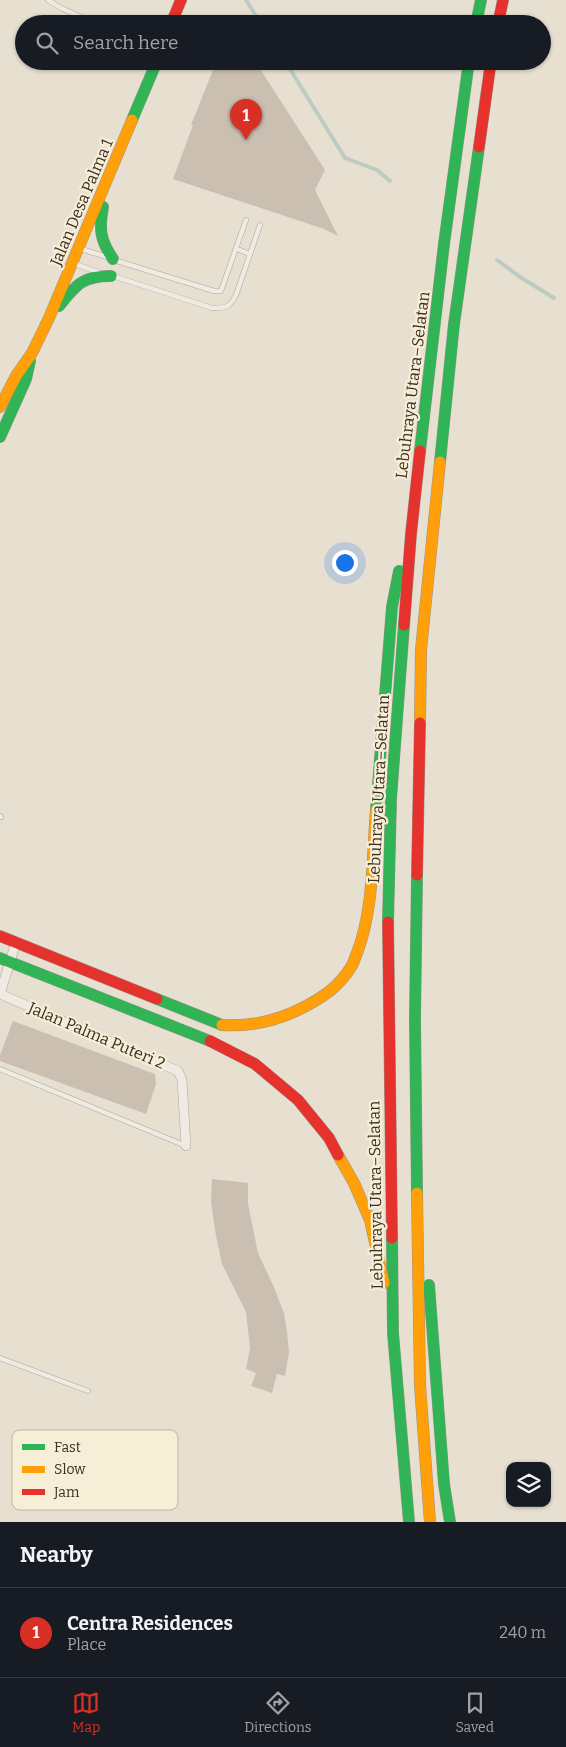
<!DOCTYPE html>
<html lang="en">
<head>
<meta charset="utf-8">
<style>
	body { margin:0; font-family:Bitter,serif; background:#20242c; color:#f1f3f6 }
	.controls { position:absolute; right:15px; bottom:15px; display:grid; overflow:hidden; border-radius:10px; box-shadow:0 1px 4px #0004 }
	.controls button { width:45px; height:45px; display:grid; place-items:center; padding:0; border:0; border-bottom:1px solid #363941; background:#171b24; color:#f1f3f6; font:25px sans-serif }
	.you { position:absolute; left:344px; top:562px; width:18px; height:18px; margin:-12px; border:4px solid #fff; border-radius:50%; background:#1a73e8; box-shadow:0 0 0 8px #1a73e833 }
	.badge { display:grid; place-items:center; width:32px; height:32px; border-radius:50%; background:#d93025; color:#fff; font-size:16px; font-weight:700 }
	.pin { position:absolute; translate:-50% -41px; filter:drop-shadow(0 1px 2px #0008) }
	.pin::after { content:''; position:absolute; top:26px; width:18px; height:15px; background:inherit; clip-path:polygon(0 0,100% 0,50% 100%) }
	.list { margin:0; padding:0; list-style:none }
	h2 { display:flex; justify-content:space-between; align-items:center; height:65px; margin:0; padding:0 20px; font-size:21px }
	h2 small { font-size:16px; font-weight:400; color:#9ea1a6 }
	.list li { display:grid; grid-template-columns:32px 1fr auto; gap:15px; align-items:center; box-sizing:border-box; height:90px; padding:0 20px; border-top:1px solid #363941 }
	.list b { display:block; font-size:19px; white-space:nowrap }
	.list p { margin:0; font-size:16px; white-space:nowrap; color:#9ea1a6 }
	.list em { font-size:16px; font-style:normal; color:#9ea1a6 }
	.icon { flex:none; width:28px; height:28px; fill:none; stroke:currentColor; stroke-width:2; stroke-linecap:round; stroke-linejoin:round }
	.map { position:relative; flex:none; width:566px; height:1522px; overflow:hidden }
	.search { position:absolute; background:#171b24; box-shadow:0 1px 4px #0004; left:15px; right:15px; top:15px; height:55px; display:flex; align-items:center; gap:12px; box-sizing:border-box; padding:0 18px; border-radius:28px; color:#9ea1a6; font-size:19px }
	.sheet { height:155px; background:#171b24 }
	nav { display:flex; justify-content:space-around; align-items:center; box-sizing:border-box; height:70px; border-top:1px solid #363941; background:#171b24; font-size:14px; color:#9ea1a6 }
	nav a { display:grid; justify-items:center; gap:2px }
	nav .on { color:#d93025 }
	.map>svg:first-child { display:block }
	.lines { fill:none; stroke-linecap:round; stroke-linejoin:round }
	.stream { stroke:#bcccc2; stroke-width:4 }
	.building { fill:#cbbfb2 }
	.lane-casing { stroke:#ada599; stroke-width:5.5 }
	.street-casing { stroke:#ada599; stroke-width:10 }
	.fast-casing { stroke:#9c958a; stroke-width:12 }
	.slow-casing { stroke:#9c958a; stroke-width:12 }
	.jam-casing { stroke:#9c958a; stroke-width:12 }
	.lane { stroke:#efebe3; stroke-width:4.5 }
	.street { stroke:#efebe3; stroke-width:9 }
	.fast { stroke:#30b455; stroke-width:11 }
	.slow { stroke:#ff9f0a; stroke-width:11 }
	.jam { stroke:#e5322d; stroke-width:11 }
	.labels { text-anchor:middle; stroke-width:4.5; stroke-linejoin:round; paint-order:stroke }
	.street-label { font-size:16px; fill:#3d2e20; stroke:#f7eed8 }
	.key { fill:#f7eed8; stroke:#bfb4a1; stroke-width:1 }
	.key-label { font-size:14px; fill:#3d2e20 }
</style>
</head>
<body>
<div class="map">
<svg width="566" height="1522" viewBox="0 0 566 1522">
	<rect width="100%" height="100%" fill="#e7e0d1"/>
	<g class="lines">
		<g class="stream">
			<path d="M246,0L261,24"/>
			<path d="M285,61L345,158L377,170L390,181"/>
			<path d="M497,260L520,277L554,298"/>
		</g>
	</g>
	<g class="building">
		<path d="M218,61H255L325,170L315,190L338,236L324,229L173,179L193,125H191L215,65H216Z"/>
		<path d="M13,1021L155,1074L156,1084L146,1114L0,1061V1055Z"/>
		<path d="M212,1179L248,1183V1204L258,1253L273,1285L284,1313L287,1332L289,1352L285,1376L277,1374L272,1393L251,1386L256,1373L246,1369L250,1348L246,1312L222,1264L216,1236L211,1202Z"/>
	</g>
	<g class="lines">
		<g class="lane-casing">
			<g id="lane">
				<path d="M48,0L61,8L97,24"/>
				<path d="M81,249L107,257"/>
				<path d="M237,249L250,254"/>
				<path d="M114,260L214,291H221L246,220"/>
				<path d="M75,264L98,272"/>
				<path d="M113,276L212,308C227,308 229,308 236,295L260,225"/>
				<path d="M0,816L1,817"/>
				<path d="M0,1069L186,1146"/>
				<path d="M0,1358L88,1391"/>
			</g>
		</g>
		<g class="street-casing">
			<g id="street">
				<path d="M0,994L178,1071L182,1080L186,1146"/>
				<path d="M0,994L16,942"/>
			</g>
		</g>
		<g class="fast-casing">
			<g id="fast">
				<path d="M476,24L481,0"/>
				<path d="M132,120L157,61"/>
				<path d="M103,207C99,229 100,240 113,259"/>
				<path d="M59,306C76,285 82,276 111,276"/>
				<path d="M0,437L26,379L30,361"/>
				<path d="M420,451L444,244L469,61"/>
				<path d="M440,462L454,324L479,147"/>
				<path d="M376,810L392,607L399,571"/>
				<path d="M417,875L415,1019L417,1193"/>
				<path d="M388,922L391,799L404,625"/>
				<path d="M0,958L210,1041"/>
				<path d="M157,999L222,1025"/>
				<path d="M392,1238L393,1333L409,1522"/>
				<path d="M429,1285L444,1484L450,1522"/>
			</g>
		</g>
		<g class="slow-casing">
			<g id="slow">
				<path d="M0,407L16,376L32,353L49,318L132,120"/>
				<path d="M420,723L421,650L440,462"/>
				<path d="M222,1025C252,1027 280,1020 306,1006C325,996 339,986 351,967C354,963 355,957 357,953C374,909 372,856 376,810"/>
				<path d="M338,1155L354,1183L370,1220L384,1283"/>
				<path d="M417,1193L420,1385L430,1522"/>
			</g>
		</g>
		<g class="jam-casing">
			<g id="jam">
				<path d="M171,24L181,0"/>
				<path d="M498,24L503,0"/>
				<path d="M479,147L491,61"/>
				<path d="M404,625L411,534L420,451"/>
				<path d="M417,875L420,723"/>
				<path d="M388,922L392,1238"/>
				<path d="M0,936L157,999"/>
				<path d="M210,1041L255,1064L298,1100L329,1138L338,1155"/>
			</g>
		</g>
		<use href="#lane" class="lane"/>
		<use href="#street" class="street"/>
		<use href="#fast" class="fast"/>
		<use href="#slow" class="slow"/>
		<use href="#jam" class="jam"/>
	</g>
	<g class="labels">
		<g class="street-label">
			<text transform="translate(81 202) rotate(-67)" y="6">Jalan Desa Palma 1</text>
			<text transform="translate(412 385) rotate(-83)" y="6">Lebuhraya Utara–Selatan</text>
			<text transform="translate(378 789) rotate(-87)" y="6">Lebuhraya Utara–Selatan</text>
			<text transform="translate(97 1035) rotate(23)" y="6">Jalan Palma Puteri 2</text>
			<text transform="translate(375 1195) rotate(-91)" y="6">Lebuhraya Utara–Selatan</text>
		</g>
	</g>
	<rect x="12" y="1430" width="166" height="80" rx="8" class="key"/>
	<rect x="22" y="1444" width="23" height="6" fill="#30b455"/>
	<rect x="22" y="1466" width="23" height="7" fill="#ff9f0a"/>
	<rect x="22" y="1489" width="23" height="6" fill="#e5322d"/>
	<g class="key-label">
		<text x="54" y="1452">Fast</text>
		<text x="54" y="1474">Slow</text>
		<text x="54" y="1497">Jam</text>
	</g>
</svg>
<div class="controls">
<button><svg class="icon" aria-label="layers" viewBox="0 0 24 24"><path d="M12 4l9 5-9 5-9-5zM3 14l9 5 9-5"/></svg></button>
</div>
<div class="you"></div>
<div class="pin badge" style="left:246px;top:140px">1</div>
<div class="search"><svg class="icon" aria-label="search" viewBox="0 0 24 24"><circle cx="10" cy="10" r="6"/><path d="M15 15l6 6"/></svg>Search here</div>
</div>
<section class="sheet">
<h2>Nearby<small></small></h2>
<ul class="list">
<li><span class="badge">1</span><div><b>Centra Residences</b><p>Place</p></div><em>240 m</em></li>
</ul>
</section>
<nav>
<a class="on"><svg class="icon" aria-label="map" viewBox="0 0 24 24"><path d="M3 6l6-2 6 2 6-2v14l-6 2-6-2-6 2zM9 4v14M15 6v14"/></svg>Map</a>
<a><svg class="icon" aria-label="directions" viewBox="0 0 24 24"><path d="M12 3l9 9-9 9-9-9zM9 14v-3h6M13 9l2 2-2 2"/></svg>Directions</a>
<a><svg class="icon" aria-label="saved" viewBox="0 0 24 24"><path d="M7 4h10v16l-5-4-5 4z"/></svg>Saved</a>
</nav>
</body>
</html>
